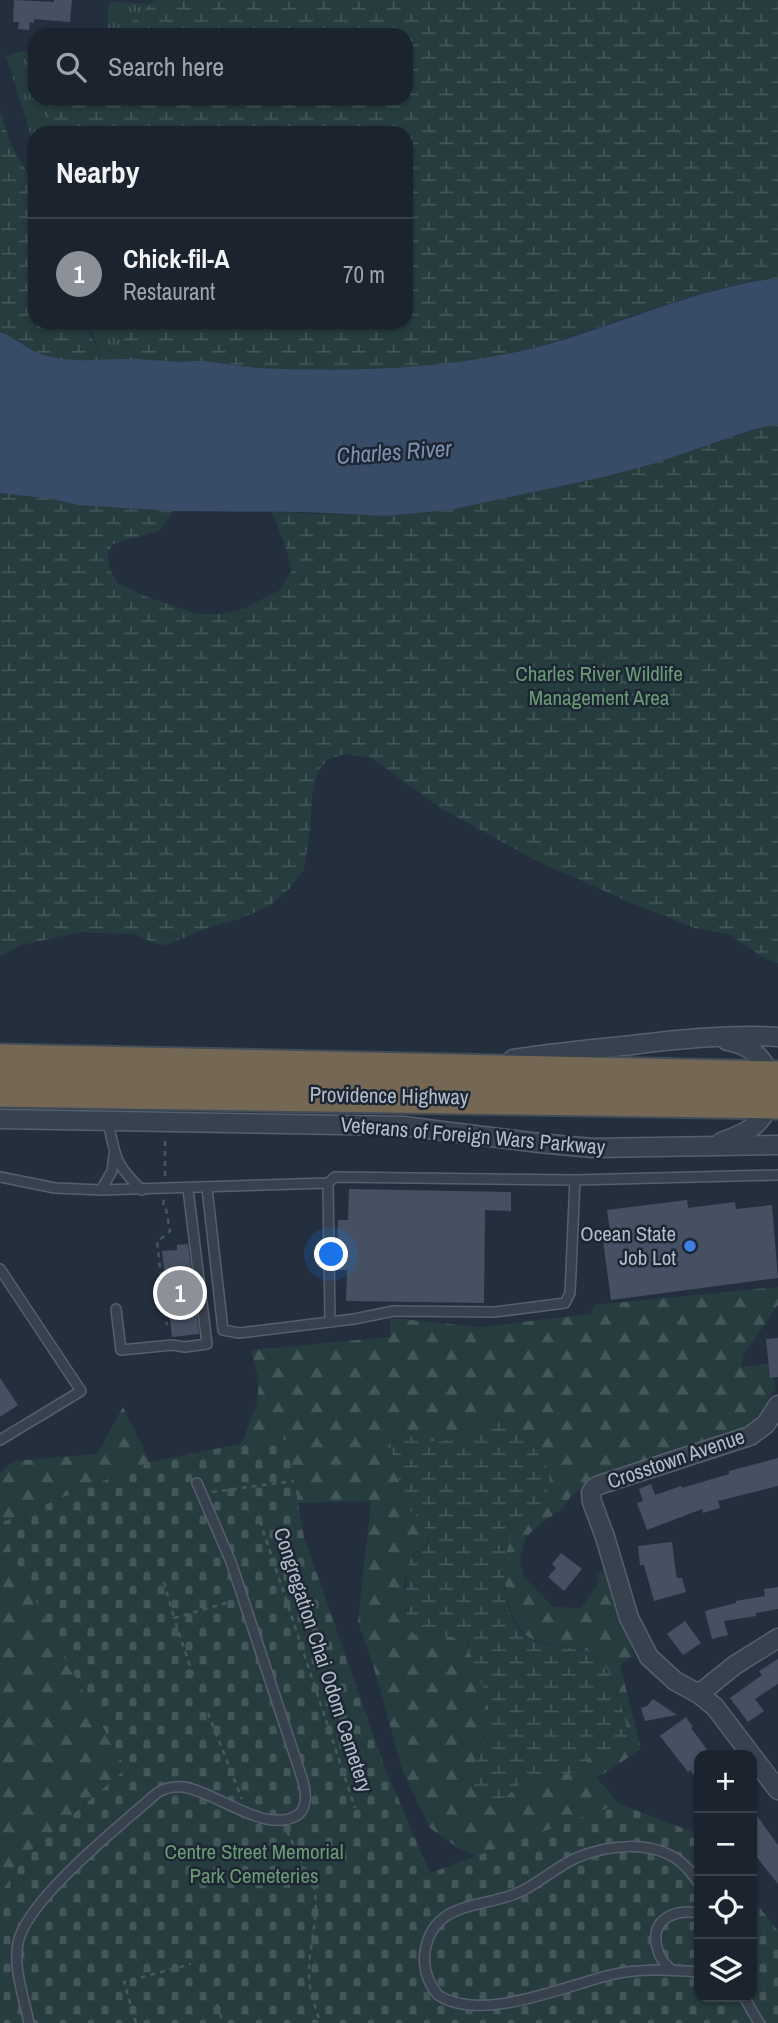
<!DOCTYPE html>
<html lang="en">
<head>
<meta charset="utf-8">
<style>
	body { margin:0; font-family:"Archivo Narrow",sans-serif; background:#242b36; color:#f1f3f6 }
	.controls { position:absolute; right:21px; bottom:21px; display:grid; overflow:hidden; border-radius:14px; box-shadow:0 2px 5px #0004 }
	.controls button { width:63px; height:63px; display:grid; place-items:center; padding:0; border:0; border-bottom:2px solid #39404a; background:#1b232e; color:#f1f3f6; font:35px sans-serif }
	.you { position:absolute; left:332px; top:1255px; width:24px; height:24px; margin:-18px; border:5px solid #fff; border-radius:50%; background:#1a73e8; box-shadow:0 0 0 10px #1a73e833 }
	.badge { display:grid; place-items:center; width:46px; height:46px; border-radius:50%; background:#8c9099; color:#fff; font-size:23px; font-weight:700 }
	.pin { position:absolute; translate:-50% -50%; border:4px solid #fff; box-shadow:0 2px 7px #0006 }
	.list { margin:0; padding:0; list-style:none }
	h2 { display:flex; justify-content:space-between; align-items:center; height:91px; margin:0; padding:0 28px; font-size:30px }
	h2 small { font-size:23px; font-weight:400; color:#a0a4aa }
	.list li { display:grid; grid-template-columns:46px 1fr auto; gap:21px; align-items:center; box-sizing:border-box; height:112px; padding:0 28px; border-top:2px solid #39404a }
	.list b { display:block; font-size:26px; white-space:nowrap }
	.list p { margin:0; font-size:23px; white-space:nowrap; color:#a0a4aa }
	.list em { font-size:23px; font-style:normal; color:#a0a4aa }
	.icon { flex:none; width:38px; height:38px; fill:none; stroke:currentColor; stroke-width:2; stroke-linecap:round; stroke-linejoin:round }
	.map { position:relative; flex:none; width:778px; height:2023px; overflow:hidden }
	.search { position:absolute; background:#1b232e; box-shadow:0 2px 5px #0004; left:28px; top:28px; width:385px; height:77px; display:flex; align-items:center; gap:18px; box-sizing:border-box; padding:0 24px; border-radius:21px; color:#a0a4aa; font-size:26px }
	.panel { position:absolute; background:#1b232e; box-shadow:0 2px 5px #0004; left:28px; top:126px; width:385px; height:203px; border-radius:21px }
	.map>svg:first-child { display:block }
	.grass { fill:url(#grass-tufts) }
	.forest { fill:url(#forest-firs); fill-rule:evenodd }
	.wetland { fill:url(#wetland-marsh) }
	.cemetery { fill:url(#cemetery-stones) }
	.water { fill:#394c67 }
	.building { fill:#455162 }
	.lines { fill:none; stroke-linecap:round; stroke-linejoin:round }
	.lane-casing { stroke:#565f6c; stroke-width:12 }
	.street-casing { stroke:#565f6c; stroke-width:21 }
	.highway-casing { stroke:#434c59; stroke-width:37 }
	.path { stroke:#44595c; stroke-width:2.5; stroke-dasharray:5 5; stroke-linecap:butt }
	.lane { stroke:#38414e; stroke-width:9 }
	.street { stroke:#38414e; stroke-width:18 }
	.highway { stroke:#746855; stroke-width:33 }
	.shop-dot { fill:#3f7fe0; stroke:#1d2633; stroke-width:2.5 }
	.labels { text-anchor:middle; stroke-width:5; stroke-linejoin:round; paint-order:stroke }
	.park-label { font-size:21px; fill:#6b9a76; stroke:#1d2633 }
	.street-label { font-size:21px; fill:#b4bcc9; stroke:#1d2633 }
	.poi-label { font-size:21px; fill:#b4bcc9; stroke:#1d2633; text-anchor:end }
	.water-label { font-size:23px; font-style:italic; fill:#7c92b1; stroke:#1d2633 }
</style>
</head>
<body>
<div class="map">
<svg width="778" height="2023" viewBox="0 0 778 2023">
	<defs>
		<pattern id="grass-tufts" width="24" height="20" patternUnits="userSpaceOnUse" patternTransform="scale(1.75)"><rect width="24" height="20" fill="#263c3f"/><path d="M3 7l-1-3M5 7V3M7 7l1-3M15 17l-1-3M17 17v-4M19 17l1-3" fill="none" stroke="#435659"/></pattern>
		<pattern id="forest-firs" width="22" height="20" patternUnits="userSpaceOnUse" patternTransform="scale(1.75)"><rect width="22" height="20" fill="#263c3f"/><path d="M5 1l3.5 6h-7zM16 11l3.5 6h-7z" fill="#435659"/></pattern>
		<pattern id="wetland-marsh" width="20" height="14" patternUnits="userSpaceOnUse" patternTransform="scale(1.75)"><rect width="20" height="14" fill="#263c3f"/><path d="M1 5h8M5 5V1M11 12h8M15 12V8" fill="none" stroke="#435659"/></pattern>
		<pattern id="cemetery-stones" width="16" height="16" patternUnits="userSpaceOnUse" patternTransform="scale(1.75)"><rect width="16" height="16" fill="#263c3f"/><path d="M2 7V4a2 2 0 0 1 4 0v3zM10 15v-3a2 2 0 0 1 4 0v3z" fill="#435659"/></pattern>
	</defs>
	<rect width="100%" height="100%" fill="#242f3e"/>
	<g class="grass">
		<path d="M109,1L182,7L180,35H107Z"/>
		<path d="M35,48V98H60L76,133H35V148L6,56Z"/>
		<path d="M89,322H163L160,359L129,362L102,361Z"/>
	</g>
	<g class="forest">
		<path d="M778,1287V1305L744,1354L741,1367L765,1364L771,1366L776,1388L768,1399V1410L758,1421L735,1431L603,1473L588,1482L571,1496L562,1509L541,1523L525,1538L520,1560L524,1577L553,1607L581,1608L599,1582L596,1574L606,1568L634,1656L620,1665L641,1749L597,1778L619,1804L477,1856L458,1848L430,1828L403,1772L373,1665L358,1622L371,1501L298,1503L285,1435L242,1443L257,1403L259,1381L251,1350L390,1337V1318L480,1327L591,1314L594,1305ZM492,1419L516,1424L521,1434L530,1442L532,1520C526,1525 516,1531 512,1538C498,1559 505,1624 528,1637C548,1649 576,1643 595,1655C614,1667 624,1717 629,1738L588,1757L585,1770L525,1781C515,1786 509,1796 500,1802L474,1765C480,1755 490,1735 491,1724C492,1715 474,1656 470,1649C467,1646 465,1644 462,1642C445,1630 429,1639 414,1634L405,1617L407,1598L404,1585L412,1555C417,1552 423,1550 426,1545C436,1529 411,1510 400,1502L402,1488L392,1437C406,1434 417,1439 430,1441C453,1443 474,1432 492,1419Z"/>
		<path d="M123,1407L150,1462L0,1523V1473L14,1461L97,1454Z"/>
		<path d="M0,1530L65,1658L127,1770L29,1852L0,1894Z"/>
	</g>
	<g class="wetland">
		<path d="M155,0H778V278C682,289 594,337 498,356C420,371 335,374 256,368C238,366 220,362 203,361C196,361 189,362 182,362C164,362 147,360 129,359L115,322H406V133H51L49,98H406V35H113L126,27Z"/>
		<path d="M0,110L11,145L35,186V322H85L102,360C78,361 51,362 29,350C19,345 11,336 0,332Z"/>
		<path d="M778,424V963L766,959L730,935L695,928L636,905L535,860L439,807L372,758L345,754L328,759L318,771L312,797L310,831L304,869L290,888L268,907L236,920L207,928L166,945L154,943L134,934L81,932L21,945L0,956V493L52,499L78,505L173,511L159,531L113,544L107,554L110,569L117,583L142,595L197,614H221L241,610L280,590L292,570L286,548L272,512L385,516L450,510L608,476L656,463L751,430Z"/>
		<path d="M492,1419H507L516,1424C525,1445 550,1456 550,1482C550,1493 539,1511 532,1520C526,1527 516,1531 512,1538C499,1557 505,1607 516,1626C531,1653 571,1641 594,1655C610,1664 615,1690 621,1706C625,1720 631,1734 625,1747C612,1751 600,1751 588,1757L586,1770L525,1781C511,1788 508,1799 491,1806C474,1797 465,1785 473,1767C475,1762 479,1758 481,1753C487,1739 492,1726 489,1711C487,1698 482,1686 478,1674C468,1647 467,1637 435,1635C419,1634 418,1640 406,1626C405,1617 407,1608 407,1598C406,1583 405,1576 410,1560C413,1552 421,1552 426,1546C437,1531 410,1510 400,1502C403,1481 392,1462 390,1440C403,1430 419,1441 434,1441C456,1441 475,1432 492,1419Z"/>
	</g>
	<path class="cemetery" d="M285,1435L304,1537L385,1768L430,1873L619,1804L696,1833L699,1836V1997H752V1898L778,1931V2023H0V1894L29,1852L126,1769L65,1658L0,1530V1523L150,1462Z"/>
	<path class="water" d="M778,278V424L751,430L656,463L608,476L450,510L385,516L304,512L173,511L78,505L52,499L0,493V332C17,338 29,352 47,356C73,363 100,359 126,359C144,359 162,361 179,362C188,362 197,360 206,361C223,363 241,367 258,368C350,372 444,370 533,348C616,327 693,288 778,278Z"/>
	<g class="building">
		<path d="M14,0L54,2V0H72L70,22L34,19V23L30,22L29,30L18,29L19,22H13Z"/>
		<path d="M349,1189L511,1192V1211L485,1210L484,1303L346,1301L347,1270H337L338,1220H348Z"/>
		<path d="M687,1200L688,1208L735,1202L736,1209L772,1205L778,1278L611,1300L602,1233L610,1232L607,1210Z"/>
		<path d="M188,1244L199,1334L172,1337L162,1251L177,1250V1245Z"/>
		<path d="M778,1338V1377L770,1378L766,1339Z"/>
		<path d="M0,1378L18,1405L0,1417Z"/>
		<path d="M778,1458V1486L718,1501L720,1508L703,1513L702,1509L647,1530L637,1503L643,1501L639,1489L651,1484L655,1495L681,1486L682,1488L729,1474V1471Z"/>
		<path d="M672,1542L676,1574L677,1578H682L686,1592L654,1601L644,1565H640L638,1546Z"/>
		<path d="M561,1553L582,1569L564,1591L548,1577L556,1568L552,1564Z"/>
		<path d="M778,1587V1609L756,1613V1616L724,1621L728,1635L712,1639L705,1611L736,1603V1601L765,1596L764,1589Z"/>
		<path d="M685,1621L701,1643L683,1655L667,1634Z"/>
		<path d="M778,1659V1684L755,1699L764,1711L748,1722L730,1698L762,1675L759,1671Z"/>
		<path d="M653,1699L677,1715L645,1721L641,1708L647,1706Z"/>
		<path d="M686,1717L693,1727L691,1728L711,1755H699V1782L690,1770L688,1772L660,1736Z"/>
		<path d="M752,1809L778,1845V1884L756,1856L752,1859Z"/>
	</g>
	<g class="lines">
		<g class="lane-casing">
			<g id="lane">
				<path d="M108,1121C115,1156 115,1165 142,1190"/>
				<path d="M0,1177L55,1188L101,1190L328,1183"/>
				<path d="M207,1188L223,1330L239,1333L354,1319L394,1311L495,1312L565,1303L570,1293L575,1180"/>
				<path d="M101,1190L112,1171L114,1155"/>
				<path d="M0,1269L81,1391L0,1440"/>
				<path d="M116,1309L121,1350L172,1345L185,1347L207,1344L188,1189"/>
				<path d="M330,1322L328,1183L335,1177L575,1180L778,1175"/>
				<path d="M699,1884C693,1875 687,1866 678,1860C650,1840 606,1845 576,1858C557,1867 541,1881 522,1891C487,1909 434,1898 425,1951C423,1967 427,1982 438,1995C481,2023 562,1987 610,1975C639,1968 669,1970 699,1972"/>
				<path d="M671,1969C663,1963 659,1957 657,1947C650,1918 676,1909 699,1913"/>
				<path d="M744,1997L759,2023"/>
				<path d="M29,2023C24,1997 13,1969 18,1943C26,1900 122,1824 157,1793C165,1788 173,1786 183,1787C215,1791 264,1834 296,1816C308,1809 306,1792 303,1781L231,1562L197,1483"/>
			</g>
		</g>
		<g class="street-casing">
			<g id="street">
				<path d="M513,1059C553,1053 592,1049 632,1045C680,1039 729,1034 778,1037"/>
				<path d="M0,1119L403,1126L539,1143L592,1148L778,1145"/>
				<path d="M721,1142C732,1138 746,1133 755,1125C775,1107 776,1074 757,1055C749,1047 738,1043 727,1041"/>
				<path d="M778,1405L766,1424L750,1436L599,1485L594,1488L591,1493L592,1502L605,1537L629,1618L649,1657L675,1681L699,1694L715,1707L778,1790"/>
				<path d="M699,1694L735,1665L778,1638"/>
			</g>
		</g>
		<g class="highway-casing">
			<g id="highway">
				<path d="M0,1061L778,1078"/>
				<path d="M0,1090L778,1102"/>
			</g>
		</g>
		<g class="path">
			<path d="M165,1176V1137"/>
			<path d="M164,1200L163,1205L166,1209L170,1231L157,1242L167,1325"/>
			<path d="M212,1492L294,1481"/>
			<path d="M260,1521L355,1808"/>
			<path d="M164,1582L174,1618"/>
			<path d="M193,1675L174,1618L233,1601"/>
			<path d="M208,1713L242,1799"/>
			<path d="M287,1831L314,1887C321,1921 305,1953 310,1986C311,1998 317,2011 320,2023"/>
			<path d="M217,2004L223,2023"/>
			<path d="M136,2023L124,1982L191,1964"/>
		</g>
		<use href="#lane" class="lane"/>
		<use href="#street" class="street"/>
		<use href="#highway" class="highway"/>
	</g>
	<circle class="shop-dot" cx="690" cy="1246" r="7"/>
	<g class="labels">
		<g class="park-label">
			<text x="599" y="681">Charles River Wildlife<tspan x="599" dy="24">Management Area</tspan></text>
			<text x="254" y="1859">Centre Street Memorial<tspan x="254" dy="24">Park Cemeteries</tspan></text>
		</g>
		<g class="street-label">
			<text transform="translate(389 1096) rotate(1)" y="7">Providence Highway</text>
			<text transform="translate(473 1136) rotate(5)" y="7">Veterans of Foreign Wars Parkway</text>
			<text transform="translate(676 1459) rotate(-19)" y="7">Crosstown Avenue</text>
			<text transform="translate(323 1660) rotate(72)" y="7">Congregation Chai Odom Cemetery</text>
		</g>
		<g class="poi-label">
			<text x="676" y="1241">Ocean State<tspan x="676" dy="24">Job Lot</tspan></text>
		</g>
		<g class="water-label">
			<text transform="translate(394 452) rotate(-4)" y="8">Charles River</text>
		</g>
	</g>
</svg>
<div class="controls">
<button>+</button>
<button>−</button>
<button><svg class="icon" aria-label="locate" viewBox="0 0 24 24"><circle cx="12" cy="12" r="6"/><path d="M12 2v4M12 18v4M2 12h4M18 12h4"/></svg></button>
<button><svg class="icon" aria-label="layers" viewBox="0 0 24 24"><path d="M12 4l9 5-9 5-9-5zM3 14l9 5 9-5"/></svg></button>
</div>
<div class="you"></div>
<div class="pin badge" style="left:180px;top:1293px">1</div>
<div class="search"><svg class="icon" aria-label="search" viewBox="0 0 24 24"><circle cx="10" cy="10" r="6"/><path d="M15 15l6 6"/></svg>Search here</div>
<section class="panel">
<h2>Nearby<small></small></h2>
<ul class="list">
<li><span class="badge">1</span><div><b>Chick-fil-A</b><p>Restaurant</p></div><em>70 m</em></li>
</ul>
</section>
</div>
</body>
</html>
